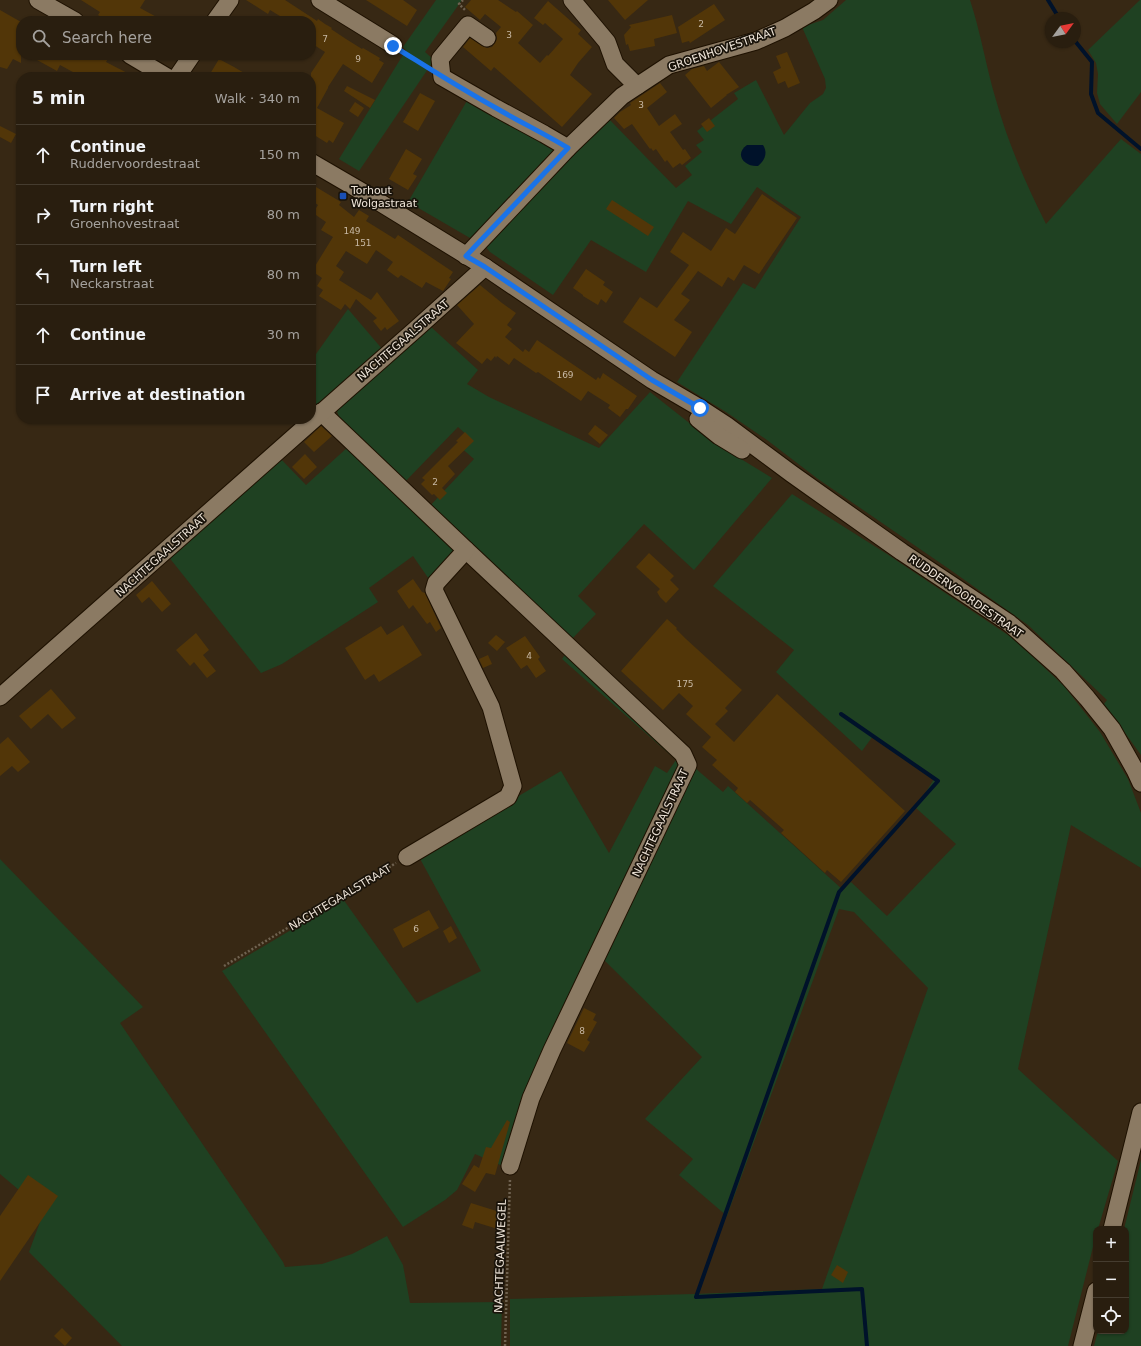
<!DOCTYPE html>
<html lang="en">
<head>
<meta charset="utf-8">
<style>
	body { margin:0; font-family:"DejaVu Sans",sans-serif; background:#312718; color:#f1f3f6 }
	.controls { position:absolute; right:12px; bottom:12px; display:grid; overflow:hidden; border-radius:8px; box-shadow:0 1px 3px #0004 }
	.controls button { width:36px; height:36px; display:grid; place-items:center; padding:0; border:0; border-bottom:1px solid #453c2f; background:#291e0f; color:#f1f3f6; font:20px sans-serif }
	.compass { position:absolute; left:1045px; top:12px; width:36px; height:36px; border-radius:50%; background:#291e0f; box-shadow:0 1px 3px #0004; rotate:57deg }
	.stop { position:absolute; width:12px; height:12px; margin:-9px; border:3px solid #1a73e8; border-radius:50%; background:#fff }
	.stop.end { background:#1a73e8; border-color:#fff; box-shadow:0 1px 4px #0008 }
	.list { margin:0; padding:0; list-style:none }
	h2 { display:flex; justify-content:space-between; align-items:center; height:52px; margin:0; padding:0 16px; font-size:17px }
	h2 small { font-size:13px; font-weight:400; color:#a5a29e }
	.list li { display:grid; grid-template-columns:26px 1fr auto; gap:12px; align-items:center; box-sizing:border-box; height:60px; padding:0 16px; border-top:1px solid #453c2f }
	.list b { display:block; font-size:15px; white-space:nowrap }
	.list p { margin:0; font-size:13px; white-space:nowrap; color:#a5a29e }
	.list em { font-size:13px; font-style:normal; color:#a5a29e }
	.icon { flex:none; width:22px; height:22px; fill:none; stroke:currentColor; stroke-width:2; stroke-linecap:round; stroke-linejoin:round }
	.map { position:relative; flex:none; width:1141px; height:1346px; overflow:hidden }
	.search { position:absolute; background:#291e0f; box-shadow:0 1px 3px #0004; left:16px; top:16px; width:300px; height:44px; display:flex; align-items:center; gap:10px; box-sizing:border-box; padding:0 14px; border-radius:16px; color:#a5a29e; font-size:15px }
	.panel { position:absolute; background:#291e0f; box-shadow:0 1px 3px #0004; left:16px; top:72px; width:300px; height:352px; border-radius:16px }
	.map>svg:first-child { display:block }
	.green { fill:#1f4122 }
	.water { fill:#00122a }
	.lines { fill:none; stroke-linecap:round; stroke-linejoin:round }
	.stream { stroke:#00122a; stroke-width:4 }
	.building { fill:#523608 }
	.minor-casing { stroke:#1e1101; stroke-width:19 }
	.path { stroke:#6f6250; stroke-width:2.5; stroke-dasharray:2 2; stroke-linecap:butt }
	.minor { stroke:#8b7a63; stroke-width:17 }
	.route { stroke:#1a73e8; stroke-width:5 }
	.transit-dot { fill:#1a4fb4; stroke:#19130a; stroke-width:1.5 }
	.labels { text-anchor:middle; stroke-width:3.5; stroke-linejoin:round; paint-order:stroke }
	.number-label { font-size:9px; fill:#c7b8a4 }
	.street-label { font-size:11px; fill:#eee4d8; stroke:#19130a }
	.poi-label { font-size:11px; fill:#eee4d8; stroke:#19130a; text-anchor:start }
</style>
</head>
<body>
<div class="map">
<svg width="1141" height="1346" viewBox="0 0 1141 1346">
	<rect width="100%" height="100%" fill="#372814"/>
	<g class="green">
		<path d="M436,0H462L425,52L434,60L359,171L339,159L406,50L403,47Z"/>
		<path d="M846,0H970C981,33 986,67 996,100C1008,143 1026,184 1046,224L1121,139L1141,154V755L1104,704L1107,700L1028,625L952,571L818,479L767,440L726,412L677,382L743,283L755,289L801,217L757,187L731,224L688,201L646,272L591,240L553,295L490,252L486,247L492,238L608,118L676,188L692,175L685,166L702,152L696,145L704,140L697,131L738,99L734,93L756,80L784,135L810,103L823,94L826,88L825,79L802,27L823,20Z"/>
		<path d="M1140,0H1141V92L1117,124L1100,104L1097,93L1098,74L1096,63L1088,50Z"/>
		<path d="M468,99L558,147L476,239L470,238L408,202Z"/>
		<path d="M348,309L383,350L311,412V361Z"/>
		<path d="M430,326L478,370L467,384L489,397L599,448L650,392L702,433L741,459L772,478L694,570L644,524L578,596L596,614L570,641L428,508L474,459L459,446L469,437L458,427L402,485L340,420L336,408Z"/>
		<path d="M348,447L457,551L431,582L413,556L369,588L378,602L282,664L261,673L168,556L279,457L306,485Z"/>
		<path d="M792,494L887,554L1014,639L1064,686L1100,732L1128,779L1141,813V868L1071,825L1018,1069L1118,1161L1098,1229H1096V1235L1068,1346H510V1299L694,1294L822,1289L928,988L854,912L839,909L727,1216L679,1175L693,1159L645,1119L702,1057L602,958L695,768L723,792L728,786L843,890L851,882L887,916L956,844L916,808L934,779L873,736L862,751L776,672L794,650L713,586Z"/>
		<path d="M569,649L687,757L505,1167L475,1154L457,1190L445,1200L403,1227L222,971L343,899L417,1003L481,971L418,855L561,771L609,853L655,766L667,773L676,760L562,659Z"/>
		<path d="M0,859L143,1007L120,1023L283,1262L285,1267L322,1264L352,1254L387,1236L403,1265L410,1303L502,1302L501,1346H122L29,1252L44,1211L0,1174Z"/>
		<path d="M1141,1160V1346H1094L1098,1331H1126V1229H1124Z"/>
	</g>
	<path class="water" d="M747,145H763C768,153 765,160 758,166C744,167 734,154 747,145Z"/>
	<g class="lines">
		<g class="stream">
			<path d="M1048,0L1059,18"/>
			<path d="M1075,41L1092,62L1091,94L1098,113L1141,149"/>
			<path d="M841,714L938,781L839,892L696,1297L862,1289L867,1346"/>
		</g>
	</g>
	<g class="building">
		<path d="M81,0H145L140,8L164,21H108L98,15L100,12Z"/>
		<path d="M246,0H285L311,17L317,21L318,19L325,24L332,28L331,29L346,39L362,49L363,48L380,58L379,60L384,63L372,83L343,64L328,87V88L317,108L344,123L333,143L329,140L327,143L311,133V73L325,52L311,43V21H288L270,10L268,14Z"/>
		<path d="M366,0H403L417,10L407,26Z"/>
		<path d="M471,0H498L516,12L517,11L533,25L518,43L540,63L547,55L548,56L563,39L545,23L543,25L534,18L548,1L581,30L578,34L592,47L578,63L570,75L592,94L562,127L494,67L491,71L463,47L470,38L482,46L487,48L492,47L495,43L497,39L496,33L501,27L485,14L480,20L465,7Z"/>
		<path d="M608,0H648L625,20Z"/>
		<path d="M714,4L725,20L690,43L689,41L682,43L678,27Z"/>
		<path d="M0,10L21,22V63L13,59L7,69L0,67Z"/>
		<path d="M672,15L677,33L654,39L655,46L630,51L628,44L626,45L624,35L631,27L629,25Z"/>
		<path d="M787,52L800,83L788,88L785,81L778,84L773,72L781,68L776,56Z"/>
		<path d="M28,55H110L106,62L135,77H82L60,65L57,71Z"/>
		<path d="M219,59L234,67L251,77H215L210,74Z"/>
		<path d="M719,62L739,87L726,95H727L711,108L685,75L692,69L704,66L707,71Z"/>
		<path d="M660,83L667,92L647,108L659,126L675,114L682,124L670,132L683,150L685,149L691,158L682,165L680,163L673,168L667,160L665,162L656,149L653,151L651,148L650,149L632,124L624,129L614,118L620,112L631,105L630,103Z"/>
		<path d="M347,86L375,100L370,108L344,91Z"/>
		<path d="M420,93L435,101L418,131L403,122Z"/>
		<path d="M355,102L364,108L358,117L349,111Z"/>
		<path d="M709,118L715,126L707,132L701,124Z"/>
		<path d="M0,126L16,134L11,143L0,137Z"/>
		<path d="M406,149L422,159L413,174L417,176L408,190L389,179Z"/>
		<path d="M311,184L341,202L339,205L354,217L359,210L369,216L366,221L395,239L398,235L453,272L449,278L451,279L443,291L426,282L422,288L401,275L398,278L387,270L393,262L376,250L367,264L346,251L336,266L344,272L339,280L371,300L377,292L399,321L387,330L385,327L381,331L373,321L377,318L356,299L350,309L345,304L341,310L319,296L323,290L317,286L322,278L312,271L333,237L321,230L326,222L313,213L318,205L311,200Z"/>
		<path d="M762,194L797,218L759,274L744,265L734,281L728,277L722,287L698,271L681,294L690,300L674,320L692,332L675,357L623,322L640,297L657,308L689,265L670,252L683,232L711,251L726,228L735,234Z"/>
		<path d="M612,200L654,227L648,236L606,209Z"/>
		<path d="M586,269L605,282L603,285L613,292L606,303L601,299L598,305L583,296V295L573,288Z"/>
		<path d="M480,285L502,303L516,313L507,325L512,329L505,337L523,352L525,349L529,352L537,340L596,380L598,377L600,379L603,373L637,396L628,409H626L620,417L608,408L610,405L588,391L581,401L538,372L536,373L514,358L509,365L497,356L496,358L495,356L491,361L487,358L482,364L456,343L474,324L457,305Z"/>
		<path d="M595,425L608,435L600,444L588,434Z"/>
		<path d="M321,426L332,436L314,452L304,442Z"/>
		<path d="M465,432L474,441L448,466L455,474L442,488L447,493L440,500L434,494L432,495L421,484L425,480L422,478L458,442L456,441Z"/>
		<path d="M305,454L317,467L304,479L292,467Z"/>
		<path d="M649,553L674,576L670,580L679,589L666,603L660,597L657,592L660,589L636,567Z"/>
		<path d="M413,579L422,592L425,593L441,628L436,632L430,622L427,624L413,605L409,609L397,591Z"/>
		<path d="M152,581L171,604L162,612L149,597L142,603L136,595Z"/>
		<path d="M667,619L677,628L676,629L686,639L742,690L725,708L728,711L715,724L734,742L777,694L905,811L841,882L827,870L825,873L781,833L784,830L750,800L747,803L735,792L738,788L712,765L717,760L702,747L711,737L686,714L693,706L679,693L663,710L621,671Z"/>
		<path d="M403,625L422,655L379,682L374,674L365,680L345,648L381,626L387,635Z"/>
		<path d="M196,633L209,650L203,655L216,671L207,678L194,662L190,666L176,650Z"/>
		<path d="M496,635L505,642L497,651L488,643Z"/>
		<path d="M525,636L540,657L538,659L546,671L536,678L527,665L521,669L506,648Z"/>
		<path d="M488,655L492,664L483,668L479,659Z"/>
		<path d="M51,689L76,718L62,729L48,714L31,729L19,716Z"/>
		<path d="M8,737L30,762L18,772L12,766L0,776V744Z"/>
		<path d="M429,910L439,928L403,948L393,929Z"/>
		<path d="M451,926L457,938L449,943L443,931Z"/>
		<path d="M584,1008L596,1014L593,1020L597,1022L587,1040L590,1042L584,1052L567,1043Z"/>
		<path d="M507,1120L510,1122L495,1175L486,1173L475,1192L462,1184L474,1165L479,1168L486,1147L491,1148Z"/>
		<path d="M28,1175L58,1196L0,1281V1216Z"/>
		<path d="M471,1203L506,1214L501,1230L475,1222L473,1229L462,1225Z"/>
		<path d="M837,1265L848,1272L843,1283L831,1275Z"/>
		<path d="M62,1328L72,1338L65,1346L54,1336Z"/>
	</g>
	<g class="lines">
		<g class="minor-casing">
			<g id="minor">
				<path d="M38,0L75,21"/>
				<path d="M320,0L393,45"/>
				<path d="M572,0L607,42L615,64L637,86"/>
				<path d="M215,21L230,0"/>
				<path d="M487,38L468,25L440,59L442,77L496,108L544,134L568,148"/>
				<path d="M130,55L167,77"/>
				<path d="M177,77L192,55"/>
				<path d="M311,162L366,194L485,267L652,380L700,408L726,425L792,474L902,552L1009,623L1063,671L1087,698L1112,729L1135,770L1141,783"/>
				<path d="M466,256L568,148L622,96L669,65L756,41L785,28L814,11L829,0"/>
				<path d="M321,412L466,550L683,754L688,765L552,1050L531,1098L510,1166"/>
				<path d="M698,419L719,436L742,450"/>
				<path d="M0,697L416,329L485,267"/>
				<path d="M407,857L508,797L513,786L491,707L434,590L436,583L466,550"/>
				<path d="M1112,1229L1141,1112"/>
				<path d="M1082,1346L1096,1291"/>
			</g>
		</g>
		<g class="path">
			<path d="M463,0L459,4L466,11"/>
			<path d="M404,52L427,67"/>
			<path d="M224,966L396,863"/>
			<path d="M505,1346L510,1179"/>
		</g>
		<use href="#minor" class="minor"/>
	</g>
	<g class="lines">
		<path class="route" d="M393,46C427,67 461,89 496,108C520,122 545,134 568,148L466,256L485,267L652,380L700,408"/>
	</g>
	<rect class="transit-dot" x="339" y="192" width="8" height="8" rx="2"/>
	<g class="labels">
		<g class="number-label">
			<text x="701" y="27">2</text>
			<text x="509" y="38">3</text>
			<text x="325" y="42">7</text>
			<text x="358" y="62">9</text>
			<text x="641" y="108">3</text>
			<text x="352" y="234">149</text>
			<text x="363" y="246">151</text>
			<text x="565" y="378">169</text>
			<text x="435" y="485">2</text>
			<text x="529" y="659">4</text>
			<text x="685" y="687">175</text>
			<text x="416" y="932">6</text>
			<text x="582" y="1034">8</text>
		</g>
		<g class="street-label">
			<text transform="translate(722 49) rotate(-19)" y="4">GROENHOVESTRAAT</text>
			<text transform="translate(403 340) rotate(-41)" y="4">NACHTEGAALSTRAAT</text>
			<text transform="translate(161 555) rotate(-42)" y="4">NACHTEGAALSTRAAT</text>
			<text transform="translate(966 596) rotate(35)" y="4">RUDDERVOORDESTRAAT</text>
			<text transform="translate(660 823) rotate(-65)" y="4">NACHTEGAALSTRAAT</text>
			<text transform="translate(340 897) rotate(-31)" y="4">NACHTEGAALSTRAAT</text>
			<text transform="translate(500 1256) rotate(-88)" y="4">NACHTEGAALWEGEL</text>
		</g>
		<g class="poi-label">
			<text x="351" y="194">Torhout<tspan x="351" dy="13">Wolgastraat</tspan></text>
		</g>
	</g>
</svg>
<div class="controls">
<button>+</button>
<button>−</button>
<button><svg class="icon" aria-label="locate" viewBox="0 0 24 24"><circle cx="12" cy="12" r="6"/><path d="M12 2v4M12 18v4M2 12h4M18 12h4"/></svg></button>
</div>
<svg class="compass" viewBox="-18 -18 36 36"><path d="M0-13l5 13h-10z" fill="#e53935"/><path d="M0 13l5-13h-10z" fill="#a5a29e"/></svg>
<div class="stop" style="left:700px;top:408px"></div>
<div class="stop end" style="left:393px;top:46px"></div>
<div class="search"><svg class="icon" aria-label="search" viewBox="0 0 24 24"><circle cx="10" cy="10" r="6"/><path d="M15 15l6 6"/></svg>Search here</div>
<section class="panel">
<h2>5 min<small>Walk · 340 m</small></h2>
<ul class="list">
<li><svg class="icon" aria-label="ahead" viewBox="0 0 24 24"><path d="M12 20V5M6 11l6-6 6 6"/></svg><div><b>Continue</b><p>Ruddervoordestraat</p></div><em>150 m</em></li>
<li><svg class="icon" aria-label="right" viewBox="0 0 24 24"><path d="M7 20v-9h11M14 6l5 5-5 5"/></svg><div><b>Turn right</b><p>Groenhovestraat</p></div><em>80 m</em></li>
<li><svg class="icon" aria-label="left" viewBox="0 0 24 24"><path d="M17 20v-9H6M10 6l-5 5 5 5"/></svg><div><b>Turn left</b><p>Neckarstraat</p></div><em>80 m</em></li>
<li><svg class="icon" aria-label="ahead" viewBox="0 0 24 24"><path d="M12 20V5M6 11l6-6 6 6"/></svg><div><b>Continue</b></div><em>30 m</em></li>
<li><svg class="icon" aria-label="arrive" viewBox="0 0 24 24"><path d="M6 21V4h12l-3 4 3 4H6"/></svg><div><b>Arrive at destination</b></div></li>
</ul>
</section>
</div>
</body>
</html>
